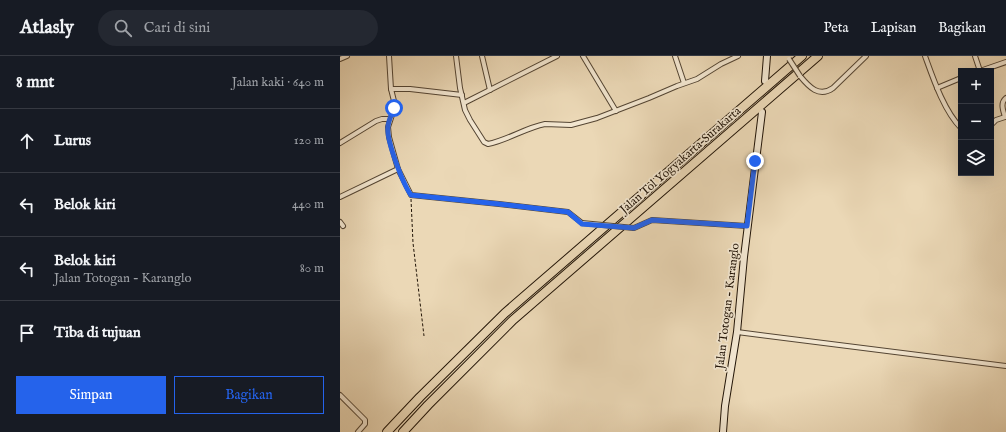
<!DOCTYPE html>
<html lang="id">
<head>
<meta charset="utf-8">
<style>
	body { margin:0; font-family:"IM FELL English",serif; background:#242831; color:#f1f3f6 }
	.controls { position:absolute; right:12px; top:12px; display:grid; overflow:hidden; border-radius:0px; box-shadow:0 4px 16px #0002 }
	.controls button { width:36px; height:36px; display:grid; place-items:center; padding:0; border:0; border-bottom:1px solid #363941; background:#171b24; color:#f1f3f6; font:20px sans-serif }
	.stop { position:absolute; width:12px; height:12px; margin:-9px; border:3px solid #2563eb; border-radius:50%; background:#fff }
	.stop.end { background:#2563eb; border-color:#fff; box-shadow:0 1px 4px #0008 }
	.list { margin:0; padding:0; list-style:none }
	h2 { display:flex; justify-content:space-between; align-items:center; height:52px; margin:0; padding:0 16px; font-size:17px }
	h2 small { font-size:13px; font-weight:400; color:#9ea1a6 }
	.list li { display:grid; grid-template-columns:26px 1fr auto; gap:12px; align-items:center; box-sizing:border-box; height:64px; padding:0 16px; border-top:1px solid #363941 }
	.list b { display:block; font-size:15px; white-space:nowrap }
	.list p { margin:0; font-size:13px; white-space:nowrap; color:#9ea1a6 }
	.list em { font-size:13px; font-style:normal; color:#9ea1a6 }
	.actions { display:flex; gap:8px; padding:12px 16px }
	.actions a { flex:1; padding:9px 0; border:1px solid #2563eb; border-radius:0px; text-align:center; font-size:14px; color:#2563eb }
	.actions .main { background:#2563eb; color:#fff }
	.icon { flex:none; width:22px; height:22px; fill:none; stroke:currentColor; stroke-width:2; stroke-linecap:round; stroke-linejoin:round }
	.map { position:relative; flex:none; width:666px; height:376px; overflow:hidden }
	header { display:flex; align-items:center; gap:24px; box-sizing:border-box; height:56px; padding:0 20px; background:#171b24; border-bottom:1px solid #363941 }
	header strong { font-size:19px }
	nav { display:flex; gap:22px; margin-inline-start:auto; font-size:14px }
	.search { width:280px; height:36px; background:#242831; display:flex; align-items:center; gap:10px; box-sizing:border-box; padding:0 14px; border-radius:22px; color:#9ea1a6; font-size:15px }
	main { display:flex }
	aside { flex:1; background:#171b24 }
	.map>svg:first-child { display:block }
	.lines { fill:none; stroke-linecap:round; stroke-linejoin:round }
	.minor-casing { stroke:#544533; stroke-width:6 }
	.secondary-casing { stroke:#211407; stroke-width:8 }
	.motorway-casing { stroke:#211407; stroke-width:10 }
	.path { stroke:#211407; stroke-width:1; stroke-dasharray:3 2; stroke-linecap:butt }
	.minor { stroke:#f2e6d0; stroke-width:4 }
	.secondary { stroke:#f2e6d0; stroke-width:6 }
	.motorway { stroke:#ebd8b6; stroke-width:8 }
	.minor-bridge-casing { stroke:#544533; stroke-width:6; stroke-linecap:butt }
	.minor-bridge { stroke:#f2e6d0; stroke-width:4 }
	.route { stroke:#2563eb; stroke-width:5 }
	.labels { text-anchor:middle; stroke-width:3.5; stroke-linejoin:round; paint-order:stroke }
	.street-label { font-size:12px; fill:#211407; stroke:#f2e6d0 }
</style>
</head>
<body>
<header>
<strong>Atlasly</strong>
<div class="search"><svg class="icon" aria-label="search" viewBox="0 0 24 24"><circle cx="10" cy="10" r="6"/><path d="M15 15l6 6"/></svg>Cari di sini</div>
<nav><a>Peta</a><a>Lapisan</a><a>Bagikan</a></nav>
</header>
<main>
<aside>
<h2>8 mnt<small>Jalan kaki · 640 m</small></h2>
<ul class="list">
<li><svg class="icon" aria-label="ahead" viewBox="0 0 24 24"><path d="M12 20V5M6 11l6-6 6 6"/></svg><div><b>Lurus</b></div><em>120 m</em></li>
<li><svg class="icon" aria-label="left" viewBox="0 0 24 24"><path d="M17 20v-9H6M10 6l-5 5 5 5"/></svg><div><b>Belok kiri</b></div><em>440 m</em></li>
<li><svg class="icon" aria-label="left" viewBox="0 0 24 24"><path d="M17 20v-9H6M10 6l-5 5 5 5"/></svg><div><b>Belok kiri</b><p>Jalan Totogan - Karanglo</p></div><em>80 m</em></li>
<li><svg class="icon" aria-label="arrive" viewBox="0 0 24 24"><path d="M6 21V4h12l-3 4 3 4H6"/></svg><div><b>Tiba di tujuan</b></div></li>
</ul>
<div class="actions"><a class="main">Simpan</a><a>Bagikan</a></div>
</aside>
<div class="map">
<svg width="666" height="376" viewBox="0 0 666 376">
	<rect width="100%" height="100%" fill="#ebd8b6"/>
	<filter id="stains"><feTurbulence type="fractalNoise" baseFrequency=".005" numOctaves="4"/><feColorMatrix values="0 0 0 0 .2 0 0 0 0 .09 0 0 0 0 .02 0 0 0 .5 -.17"/></filter>
	<radialGradient id="worn" r=".72"><stop offset=".6" stop-color="#630" stop-opacity="0"/><stop offset="1" stop-color="#630" stop-opacity=".3"/></radialGradient>
	<g class="lines">
		<g class="minor-casing">
			<g id="minor">
				<path d="M49,0L51,33L54,45V53L48,71L49,81L58,113L71,139L159,148L228,156L242,167"/>
				<path d="M116,0L120,32L125,54L130,64L144,86L148,88C168,84 185,72 205,68L231,69L257,62L309,42L337,30L357,23L381,8L398,0"/>
				<path d="M142,0L150,34"/>
				<path d="M243,0L276,55"/>
				<path d="M335,0L344,27"/>
				<path d="M585,0C593,22 604,55 621,72"/>
				<path d="M635,0L640,15"/>
				<path d="M0,3L7,0"/>
				<path d="M640,15L666,6"/>
				<path d="M460,20C469,31 479,42 493,32L526,0"/>
				<path d="M597,32L621,22"/>
				<path d="M51,33H70L122,39"/>
				<path d="M666,42C660,47 663,54 665,61L666,60"/>
				<path d="M124,47L217,0"/>
				<path d="M651,69L656,64L665,61H666"/>
				<path d="M0,87L36,65L42,63H50"/>
				<path d="M0,141L58,113"/>
				<path d="M0,166L3,170"/>
				<path d="M294,172L312,164L407,170"/>
				<path d="M397,276L666,310"/>
				<path d="M0,339L25,364V368L18,376"/>
			</g>
		</g>
		<g class="secondary-casing">
			<g id="secondary">
				<path d="M425,25L427,0"/>
				<path d="M383,376L385,350L397,276L404,201L422,56"/>
			</g>
		</g>
		<g class="motorway-casing">
			<g id="motorway">
				<path d="M47,376L80,341L165,257L462,0"/>
				<path d="M63,376L88,349L173,264L478,0"/>
			</g>
		</g>
		<path class="path" d="M71,143L73,187L84,280"/>
		<use href="#minor" class="minor"/>
		<use href="#secondary" class="secondary"/>
		<use href="#motorway" class="motorway"/>
		<g class="minor-bridge-casing">
			<g id="minor-bridge">
				<path d="M449,3L460,20"/>
				<path d="M242,167L294,172"/>
			</g>
		</g>
		<use href="#minor-bridge" class="minor-bridge"/>
	</g>
	<g class="lines">
		<path class="route" d="M54,52C52,58 48,65 48,71C46,84 63,128 71,139L159,148L228,156L242,168L294,172L312,164L407,170L415,105"/>
	</g>
	<g class="labels">
		<g class="street-label">
			<text transform="translate(340 104) rotate(-41)" y="4">Jalan Tol Yogyakarta–Surakarta</text>
			<text transform="translate(387 250) rotate(-83)" y="4">Jalan Totogan - Karanglo</text>
		</g>
	</g>
	<rect width="100%" height="100%" filter="url(#stains)"/>
	<rect width="100%" height="100%" fill="url(#worn)"/>
</svg>
<div class="controls">
<button>+</button>
<button>−</button>
<button><svg class="icon" aria-label="layers" viewBox="0 0 24 24"><path d="M12 4l9 5-9 5-9-5zM3 14l9 5 9-5"/></svg></button>
</div>
<div class="stop" style="left:54px;top:52px"></div>
<div class="stop end" style="left:415px;top:105px"></div>
</div>
</main>
</body>
</html>
